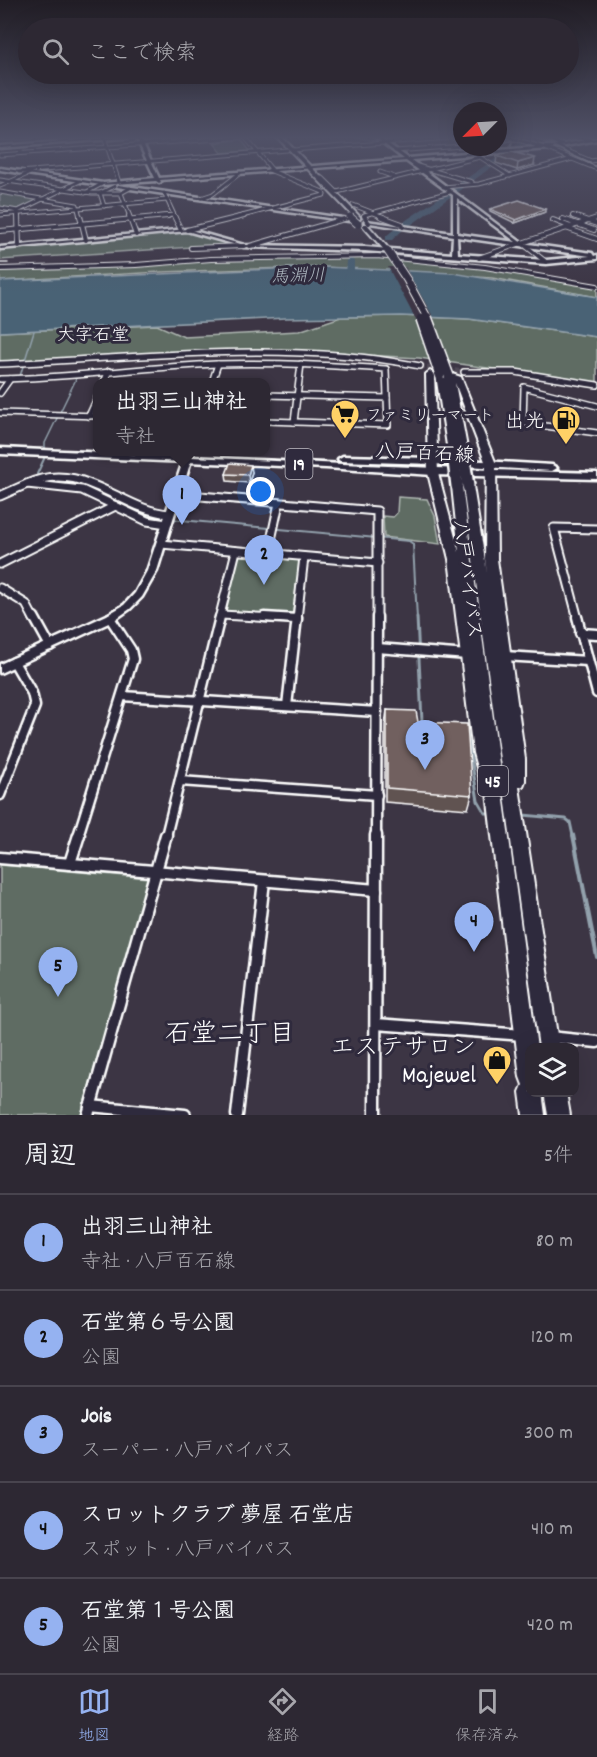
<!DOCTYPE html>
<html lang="ja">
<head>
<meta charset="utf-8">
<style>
	body { margin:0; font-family:Dekko,"Klee One",sans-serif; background:#35303b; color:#f1f3f6 }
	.controls { position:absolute; right:18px; bottom:18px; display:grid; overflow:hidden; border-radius:12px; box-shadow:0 6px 24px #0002 }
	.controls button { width:54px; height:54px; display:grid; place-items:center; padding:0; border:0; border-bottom:2px solid #48444e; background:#2d2833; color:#f1f3f6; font:30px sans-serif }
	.compass { position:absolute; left:453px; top:102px; width:54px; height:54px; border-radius:50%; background:#2d2833; box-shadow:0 6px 24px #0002; rotate:246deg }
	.you { position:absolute; left:261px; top:492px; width:21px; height:21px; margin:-15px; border:4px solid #fff; border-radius:50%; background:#1a73e8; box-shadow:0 0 0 9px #1a73e833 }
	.badge { display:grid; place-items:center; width:39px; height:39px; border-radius:50%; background:#95b2f1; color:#111; font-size:20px; font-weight:700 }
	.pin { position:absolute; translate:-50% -50px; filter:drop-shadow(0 2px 3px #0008) }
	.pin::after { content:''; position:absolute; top:32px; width:21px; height:18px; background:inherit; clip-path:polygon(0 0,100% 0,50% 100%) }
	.popup { position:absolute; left:93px; top:378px; width:177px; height:78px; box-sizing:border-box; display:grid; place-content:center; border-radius:12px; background:#2d2833; filter:drop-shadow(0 2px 4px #0005); font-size:20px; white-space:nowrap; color:#a7a6ac }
	.popup b { font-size:22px; color:#f1f3f6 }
	.popup::after { content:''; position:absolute; left:50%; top:100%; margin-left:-12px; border:12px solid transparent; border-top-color:#2d2833 }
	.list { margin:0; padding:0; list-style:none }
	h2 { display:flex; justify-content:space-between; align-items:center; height:78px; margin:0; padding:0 24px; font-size:26px }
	h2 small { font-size:20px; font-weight:400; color:#a7a6ac }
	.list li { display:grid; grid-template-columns:39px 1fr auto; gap:18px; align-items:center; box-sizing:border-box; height:96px; padding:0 24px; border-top:2px solid #48444e }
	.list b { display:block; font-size:22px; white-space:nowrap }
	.list p { margin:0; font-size:20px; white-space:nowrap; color:#a7a6ac }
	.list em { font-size:20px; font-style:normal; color:#a7a6ac }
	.icon { flex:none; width:33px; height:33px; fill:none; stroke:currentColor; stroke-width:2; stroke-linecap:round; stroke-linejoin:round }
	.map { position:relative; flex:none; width:597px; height:1115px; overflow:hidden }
	.search { position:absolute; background:#2d2833; box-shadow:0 6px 24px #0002; left:18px; right:18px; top:18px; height:66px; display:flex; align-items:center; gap:15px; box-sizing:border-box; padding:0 21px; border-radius:33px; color:#a7a6ac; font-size:22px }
	.sheet { height:558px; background:#2d2833 }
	nav { display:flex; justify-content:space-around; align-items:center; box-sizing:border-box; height:84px; border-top:2px solid #48444e; background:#2d2833; font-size:16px; color:#a7a6ac }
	nav a { display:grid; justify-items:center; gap:3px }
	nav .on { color:#95b2f1 }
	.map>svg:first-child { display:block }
	.green { fill:#5e6c63; stroke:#aeb6b1; stroke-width:1.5 }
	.water { fill:#4a6274; stroke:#92a1ac; stroke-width:1.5 }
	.pier { fill:#3c3544 }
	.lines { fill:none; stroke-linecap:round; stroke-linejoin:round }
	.stream-far3 { stroke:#92a1ac; stroke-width:1.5 }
	.stream-far2 { stroke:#92a1ac; stroke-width:2 }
	.stream-far1 { stroke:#92a1ac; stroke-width:3 }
	.stream { stroke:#92a1ac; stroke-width:4 }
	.river { fill:#4a6274; fill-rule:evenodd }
	.street-tunnel { stroke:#504957; stroke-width:5; stroke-dasharray:5 2; stroke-linecap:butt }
	.street-far5-casing { stroke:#fff; stroke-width:5 }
	.street-far4-casing { stroke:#fff; stroke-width:6 }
	.street-far3-casing { stroke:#fff; stroke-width:8 }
	.street-far2-casing { stroke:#fff; stroke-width:11 }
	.street-far1-casing { stroke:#fff; stroke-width:13 }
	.street-casing { stroke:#fff; stroke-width:15 }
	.secondary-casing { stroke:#fff; stroke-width:5 }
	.primary-casing { stroke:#fff; stroke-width:5 }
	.highway-casing { stroke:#fff; stroke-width:4 }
	.street-far5 { stroke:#2f2a3d; stroke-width:3 }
	.street-far4 { stroke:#2f2a3d; stroke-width:4 }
	.street-far3 { stroke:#2f2a3d; stroke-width:5 }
	.street-far2 { stroke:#2f2a3d; stroke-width:7 }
	.street-far1 { stroke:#2f2a3d; stroke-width:8 }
	.street { stroke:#2f2a3d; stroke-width:10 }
	.secondary { fill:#2f2a3d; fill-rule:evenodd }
	.primary { fill:#2f2a3d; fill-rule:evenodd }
	.highway { fill:#2f2a3d; fill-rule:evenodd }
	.rail { stroke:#fff; stroke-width:1.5 }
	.highway-bridge-far2-casing { stroke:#fff; stroke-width:9; stroke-linecap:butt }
	.highway-bridge-far1-casing { stroke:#fff; stroke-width:12; stroke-linecap:butt }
	.highway-bridge-casing { stroke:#fff; stroke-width:16; stroke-linecap:butt }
	.highway-bridge-far2 { stroke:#2f2a3d; stroke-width:7 }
	.highway-bridge-far1 { stroke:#2f2a3d; stroke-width:9 }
	.highway-bridge { stroke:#2f2a3d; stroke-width:11 }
	.wall { fill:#615351; stroke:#fff; stroke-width:1.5 }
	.shaded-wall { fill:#4f4342; stroke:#fff; stroke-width:1.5 }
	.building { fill:#71605e; stroke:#fff; stroke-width:1.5 }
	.labels { text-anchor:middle; stroke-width:6; stroke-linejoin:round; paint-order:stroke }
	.far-poi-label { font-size:16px; fill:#fff; stroke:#2f2a3d; text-anchor:start }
	.far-water-label { font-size:18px; font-style:italic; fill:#aeb8c0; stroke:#2f2a3d }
	.far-quarter-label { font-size:18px; fill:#fff; stroke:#2f2a3d }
	.shield { fill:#2f2a3d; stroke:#c1bfc5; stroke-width:1.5 }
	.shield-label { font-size:18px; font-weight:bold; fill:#fff }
	.poi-label { font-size:20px; fill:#fff; stroke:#2f2a3d; text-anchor:end }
	.street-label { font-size:20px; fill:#fff; stroke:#2f2a3d }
	.near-poi-label { font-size:24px; fill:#fff; stroke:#2f2a3d; text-anchor:end }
	.near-neighbourhood-label { font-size:26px; fill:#fff; stroke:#2f2a3d }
</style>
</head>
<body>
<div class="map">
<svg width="597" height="1115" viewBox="0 0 597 1115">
	<rect width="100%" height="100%" fill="#3c3544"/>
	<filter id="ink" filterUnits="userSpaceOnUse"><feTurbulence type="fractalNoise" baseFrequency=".0167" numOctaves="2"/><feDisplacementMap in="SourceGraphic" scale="12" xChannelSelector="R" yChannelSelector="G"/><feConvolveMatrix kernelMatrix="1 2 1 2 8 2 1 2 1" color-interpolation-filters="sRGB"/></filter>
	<g filter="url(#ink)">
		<g class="green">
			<path d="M241,139L250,151L222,153L214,143Z"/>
			<path d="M0,193L38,199V200L18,209L0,207Z"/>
			<path d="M185,231L236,244L0,260V249Z"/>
			<path d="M378,257L485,268L597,287V297L492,278L323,267L161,272L0,281V269L242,259Z"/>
			<path d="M401,316L469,319L597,337V384L419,358L292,351L0,363V332L157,325L184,337L299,331L341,317Z"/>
			<path d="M398,497L427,499L435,516L440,544L384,537L383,516L393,517L397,513Z"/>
			<path d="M239,554L300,559L292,617L225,612Z"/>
			<path d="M0,865L149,878L81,1115H0Z"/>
		</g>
		<path class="water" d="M323,267L453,273L597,297V337L469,319L401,316L286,318L0,332V281Z"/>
		<path class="pier" d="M388,267H405L435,320H416Z"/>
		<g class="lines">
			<g class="stream-far3">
				<path d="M354,137L378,141"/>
				<path d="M20,376L34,331"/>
				<path d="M45,450V443L77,377"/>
			</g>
			<g class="stream-far2">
				<path d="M39,478L37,474L44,459L45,448"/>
				<path d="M43,482L88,486"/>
				<path d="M93,489L151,517L165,518"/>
				<path d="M170,519L409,541L413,544L417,619"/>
			</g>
			<g class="stream-far1">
				<path d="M417,617L422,722"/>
				<path d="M467,733L478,801L485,813H490"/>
				<path d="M523,815L566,819L570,822L573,836"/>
			</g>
			<path class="stream" d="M573,835L597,957"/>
			<g class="river">
				<path d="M562,137L597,138V142L565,139Z"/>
				<path d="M521,140L526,141L520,146H516Z"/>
				<path d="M505,152L510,153L457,193H451V189Z"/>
				<path d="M446,193L453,195L408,227H402V223Z"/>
				<path d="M397,227L404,229L392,240H386V236Z"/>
				<path d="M350,258L354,261V288L349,291L344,288L346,261Z"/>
			</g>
			<path class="street-tunnel" d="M420,366L464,372"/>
			<g class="street-far5-casing">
				<g id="street-far5">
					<path d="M104,137L119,182"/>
					<path d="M245,137L272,170"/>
					<path d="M508,137L545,148L597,169"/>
					<path d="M571,137L590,139"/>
					<path d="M0,139L32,137"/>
					<path d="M464,147L510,176"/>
					<path d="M491,147L499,152"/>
					<path d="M558,147L591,161L597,160"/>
					<path d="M292,150L462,137"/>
					<path d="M395,151L462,146"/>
					<path d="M0,155L245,137"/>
					<path d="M414,165L472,182"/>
					<path d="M19,172L287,150"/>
					<path d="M380,172L394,177"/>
					<path d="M319,178H323L337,192L480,157"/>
					<path d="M0,180L92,193H121"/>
					<path d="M0,186L30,173"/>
					<path d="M443,187L479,184L572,159"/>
					<path d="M0,192L77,205L80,217"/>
					<path d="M85,193L102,184"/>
					<path d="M164,193L175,217"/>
					<path d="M201,198L213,194L240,173"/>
					<path d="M353,205L384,217"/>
					<path d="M104,206L100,193L115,186"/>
					<path d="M0,208L18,211"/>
					<path d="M0,215L167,200"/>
					<path d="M573,216L576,217"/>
					<path d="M18,217V211L80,181"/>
					<path d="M130,217L121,193L130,188"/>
					<path d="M152,217L174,215"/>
					<path d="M238,217L324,195L323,192L269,170"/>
					<path d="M365,217L364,215L450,192"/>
				</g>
			</g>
			<g class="street-far4-casing">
				<g id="street-far4">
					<path d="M18,216L19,246"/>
					<path d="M80,216L86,240"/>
					<path d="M129,216L136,235"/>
					<path d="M174,216L181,230"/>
					<path d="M364,216L369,223"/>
					<path d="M380,216L402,224L403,227"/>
					<path d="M573,216L597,224"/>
					<path d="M563,219L594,230"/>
					<path d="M553,220L571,227"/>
					<path d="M566,228L597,239"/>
					<path d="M187,230L244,216"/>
					<path d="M0,231L168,216"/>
					<path d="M250,246L344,219"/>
					<path d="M191,248L244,246"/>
					<path d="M479,258L518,244"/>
					<path d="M546,262L522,243L597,218"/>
					<path d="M0,269L136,265L211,259L377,256L485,267L597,286"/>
				</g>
			</g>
			<g class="street-far3-casing">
				<g id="street-far3">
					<path d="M0,364C137,358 285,339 420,366"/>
					<path d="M464,372H515L597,385"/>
					<path d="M0,379C72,378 143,367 216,364C272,362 330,365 386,369L388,425L266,421"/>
					<path d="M104,382L109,371"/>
					<path d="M212,382L218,364"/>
					<path d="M0,393L10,379"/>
					<path d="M266,395L387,398"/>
					<path d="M597,406L524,387L523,423L597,433"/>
					<path d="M0,413L98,416"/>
					<path d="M89,416L98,396"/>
					<path d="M294,422L301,364"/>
				</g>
			</g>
			<g class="street-far2-casing">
				<g id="street-far2">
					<path d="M27,484C82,458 121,511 170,514"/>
					<path d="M176,494L377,511V619"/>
					<path d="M0,496L27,484L82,490L147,521L167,524"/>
					<path d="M161,544L378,563"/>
					<path d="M268,554L279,503"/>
					<path d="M0,564L115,506"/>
					<path d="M0,588L26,604L34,619"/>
					<path d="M221,615L293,619"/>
					<path d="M219,619L236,551"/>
					<path d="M297,619L304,557"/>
					<path d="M578,619L554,528L597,529"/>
				</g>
			</g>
			<g class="street-far1-casing">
				<g id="street-far1">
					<path d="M34,617L50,646"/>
					<path d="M264,617L297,619"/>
					<path d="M577,617L597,693"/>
					<path d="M580,633L597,634"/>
					<path d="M377,648L468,655"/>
					<path d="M504,656L588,661"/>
					<path d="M122,696L377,712"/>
					<path d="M287,706L297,617"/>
					<path d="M180,781L377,795"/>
					<path d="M0,795L35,706L32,693L14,662"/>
					<path d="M78,836L133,659L131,650L110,618"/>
					<path d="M166,836L220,617"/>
					<path d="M376,836L377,617"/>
				</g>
			</g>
			<g class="street-casing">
				<g id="street">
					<path d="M0,858L376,890"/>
					<path d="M70,863L79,835"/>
					<path d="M376,1024L523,1035"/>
					<path d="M549,1037L597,1042"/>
					<path d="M90,1106L185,1115"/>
					<path d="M88,1115L166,835"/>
					<path d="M237,1115L264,881"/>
					<path d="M375,1115L376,835"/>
				</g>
			</g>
			<g class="secondary-casing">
				<g id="secondary">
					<path d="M119,137H140L159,178L404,159L375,137H379L408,158L558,145L543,137H548L563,144L597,138V140L549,149L411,160L522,243L592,253L594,256L597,255V259L546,264L365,251L244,247L187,231L0,249V247L187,229L244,245L365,247L452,254L453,236L364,222L366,221L453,233V195L406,161L160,180L161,182L159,183L156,181L101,185L0,170V168L103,183L155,178L136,137L0,148V146ZM457,198L516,242L457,234ZM457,237L590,256L546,260L458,254Z"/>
					<path d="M118,185L349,219L351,220L349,221L117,187Z"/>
					<path d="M186,452H189L193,454L157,571L142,597L130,609L113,621L0,673V664L107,615L124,605L135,593L147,571Z"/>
				</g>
			</g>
			<g class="primary-casing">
				<g id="primary">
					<path d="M0,448C199,457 398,468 597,473V479L433,475L326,468L0,454Z"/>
					<path d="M343,456L432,458L552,465L557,468L552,471L432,464L340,461L338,459Z"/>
				</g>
			</g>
			<g class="highway-casing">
				<g id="highway">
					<path d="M277,137H282L360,217V219H356Z"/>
					<path d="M363,224H367L389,249V251H385L363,226Z"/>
					<path d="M430,371L434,374L438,473L459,552L452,486L457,483L462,486L537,1048H530V1092H542L545,1115H523L520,1092L523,1085L520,1077L486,784L481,782L473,753L449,559L428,473L426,374Z"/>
					<path d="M440,372L445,376L449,373L461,377L496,464L497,559L525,759V781L523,786L519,787L559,1048H539L463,486L468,483L473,486L487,573L485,559L486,464L455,383L468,453L463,456L458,452L453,455L448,452L436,375Z"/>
					<path d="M544,1092H566L570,1115H548Z"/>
				</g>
			</g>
			<use href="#street-far5" class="street-far5"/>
			<use href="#street-far4" class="street-far4"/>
			<use href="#street-far3" class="street-far3"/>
			<use href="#street-far2" class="street-far2"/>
			<use href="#street-far1" class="street-far1"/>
			<use href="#street" class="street"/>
			<use href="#secondary" class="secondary"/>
			<use href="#primary" class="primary"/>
			<use href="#highway" class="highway"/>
			<g class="rail">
				<path d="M534,137L597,167"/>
				<path d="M0,263H8"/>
			</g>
			<g class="highway-bridge-far2-casing">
				<g id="highway-bridge-far2">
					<path d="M350,217L358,224"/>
					<path d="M387,250L407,280L428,319"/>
				</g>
			</g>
			<g class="highway-bridge-far1-casing">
				<g id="highway-bridge-far1">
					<path d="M427,317L449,376"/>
					<path d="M421,319L440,375"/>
				</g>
			</g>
			<g class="highway-bridge-casing">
				<g id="highway-bridge">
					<path d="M453,452L457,486"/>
					<path d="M463,453L468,486"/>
				</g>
			</g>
			<use href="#highway-bridge-far2" class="highway-bridge-far2"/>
			<use href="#highway-bridge-far1" class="highway-bridge-far1"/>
			<use href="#highway-bridge" class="highway-bridge"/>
		</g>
		<g class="wall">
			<path d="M498,137L511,147L500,148L498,147Z"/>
			<path d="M497,156L534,165L517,170L496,163Z"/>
			<path d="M490,209L545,212L515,223L490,211Z"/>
			<path d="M252,472L249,483L227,481L226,474Z"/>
			<path d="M387,710L418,722L472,795L468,809L385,802V725Z"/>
		</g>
		<g class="shaded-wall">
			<path d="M512,141L511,147L500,148L501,142Z"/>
			<path d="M535,158L534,165L517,170L518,163Z"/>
			<path d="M545,209V212L515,223L516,220Z"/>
			<path d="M251,465L252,472L249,483L248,475Z"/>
		</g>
		<g class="building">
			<path d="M498,137H506L512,141L501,142L498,140Z"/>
			<path d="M512,152L535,158L518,163L497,156Z"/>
			<path d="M519,200L545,209L516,220L490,209Z"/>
			<path d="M230,463L251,465L248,475L226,474Z"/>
			<path d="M387,710L416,711L418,722L467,724L472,795L387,788Z"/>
		</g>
	</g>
	<linearGradient id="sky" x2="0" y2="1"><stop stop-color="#211d25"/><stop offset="0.47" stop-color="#505167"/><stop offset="1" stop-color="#505167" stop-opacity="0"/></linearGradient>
	<rect width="597" height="293" fill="url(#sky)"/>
	<defs>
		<g id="supermarket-pin" transform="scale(1.5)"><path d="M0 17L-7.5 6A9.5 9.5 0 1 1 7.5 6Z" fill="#ffd166" stroke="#2f2a3d"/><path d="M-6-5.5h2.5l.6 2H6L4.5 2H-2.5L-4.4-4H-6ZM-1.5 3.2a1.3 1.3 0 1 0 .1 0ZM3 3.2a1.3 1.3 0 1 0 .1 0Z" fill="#111"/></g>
		<g id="fuel-pin" transform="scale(1.5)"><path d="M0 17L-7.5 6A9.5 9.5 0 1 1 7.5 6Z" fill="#ffd166" stroke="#2f2a3d"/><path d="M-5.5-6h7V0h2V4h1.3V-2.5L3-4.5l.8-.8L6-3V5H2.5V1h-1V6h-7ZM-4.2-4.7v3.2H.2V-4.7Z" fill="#111"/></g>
		<g id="shop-pin" transform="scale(1.5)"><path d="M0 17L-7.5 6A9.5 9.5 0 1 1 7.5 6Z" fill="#ffd166" stroke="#2f2a3d"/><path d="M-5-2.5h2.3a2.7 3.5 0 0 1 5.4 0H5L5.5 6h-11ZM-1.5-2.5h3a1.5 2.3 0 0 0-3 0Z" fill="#111"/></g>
	</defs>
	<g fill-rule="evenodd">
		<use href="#supermarket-pin" x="345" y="414"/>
		<use href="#fuel-pin" x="566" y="420"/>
		<use href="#shop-pin" x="497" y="1060"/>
	</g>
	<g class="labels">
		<g class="far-poi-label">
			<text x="366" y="420">ファミリーマート</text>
		</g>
		<g class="far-water-label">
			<text transform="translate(298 275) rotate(-2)" y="6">馬淵川</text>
		</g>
		<g class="far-quarter-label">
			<text x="93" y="340">大字石堂</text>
		</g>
		<g class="shield">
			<rect x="285.5" y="449" width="27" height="30" rx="4.5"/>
			<rect x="478" y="766" width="30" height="30" rx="4.5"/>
		</g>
		<g class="shield-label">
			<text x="299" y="470">19</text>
			<text x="493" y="787">45</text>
		</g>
		<g class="poi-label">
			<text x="545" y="427">出光</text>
		</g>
		<g class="street-label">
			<text transform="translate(425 452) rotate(3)" y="7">八戸百石線</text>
			<text transform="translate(469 579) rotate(83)" y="7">八戸バイパス</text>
		</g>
		<g class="near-poi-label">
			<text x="476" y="1054">エステサロン<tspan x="476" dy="28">Majewel</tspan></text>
		</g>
		<g class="near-neighbourhood-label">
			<text x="230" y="1041">石堂二丁目</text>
		</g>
	</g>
</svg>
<div class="controls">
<button><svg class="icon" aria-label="layers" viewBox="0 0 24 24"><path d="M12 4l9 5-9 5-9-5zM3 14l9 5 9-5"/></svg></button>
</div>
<svg class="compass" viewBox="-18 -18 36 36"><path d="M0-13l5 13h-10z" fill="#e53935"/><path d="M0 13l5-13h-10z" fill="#a7a6ac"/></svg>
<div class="you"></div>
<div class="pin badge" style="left:182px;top:525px">1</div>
<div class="popup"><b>出羽三山神社</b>寺社</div>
<div class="pin badge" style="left:264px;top:585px">2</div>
<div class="pin badge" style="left:425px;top:770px">3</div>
<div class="pin badge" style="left:474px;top:952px">4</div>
<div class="pin badge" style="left:58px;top:997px">5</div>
<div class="search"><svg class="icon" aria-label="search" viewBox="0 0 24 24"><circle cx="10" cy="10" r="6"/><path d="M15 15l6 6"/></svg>ここで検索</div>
</div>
<section class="sheet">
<h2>周辺<small>5件</small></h2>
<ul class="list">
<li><span class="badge">1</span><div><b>出羽三山神社</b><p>寺社 · 八戸百石線</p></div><em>80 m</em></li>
<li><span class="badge">2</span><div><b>石堂第６号公園</b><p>公園</p></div><em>120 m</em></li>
<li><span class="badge">3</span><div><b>Jois</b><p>スーパー · 八戸バイパス</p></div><em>300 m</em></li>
<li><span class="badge">4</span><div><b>スロットクラブ 夢屋 石堂店</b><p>スポット · 八戸バイパス</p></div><em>410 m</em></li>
<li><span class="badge">5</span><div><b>石堂第１号公園</b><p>公園</p></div><em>420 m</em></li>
</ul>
</section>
<nav>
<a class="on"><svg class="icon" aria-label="map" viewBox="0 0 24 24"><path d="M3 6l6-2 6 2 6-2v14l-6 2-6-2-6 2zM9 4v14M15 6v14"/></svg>地図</a>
<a><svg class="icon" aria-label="directions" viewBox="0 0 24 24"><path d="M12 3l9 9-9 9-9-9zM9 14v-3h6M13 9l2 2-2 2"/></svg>経路</a>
<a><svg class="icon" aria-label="saved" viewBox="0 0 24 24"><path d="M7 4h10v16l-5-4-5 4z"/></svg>保存済み</a>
</nav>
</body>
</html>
